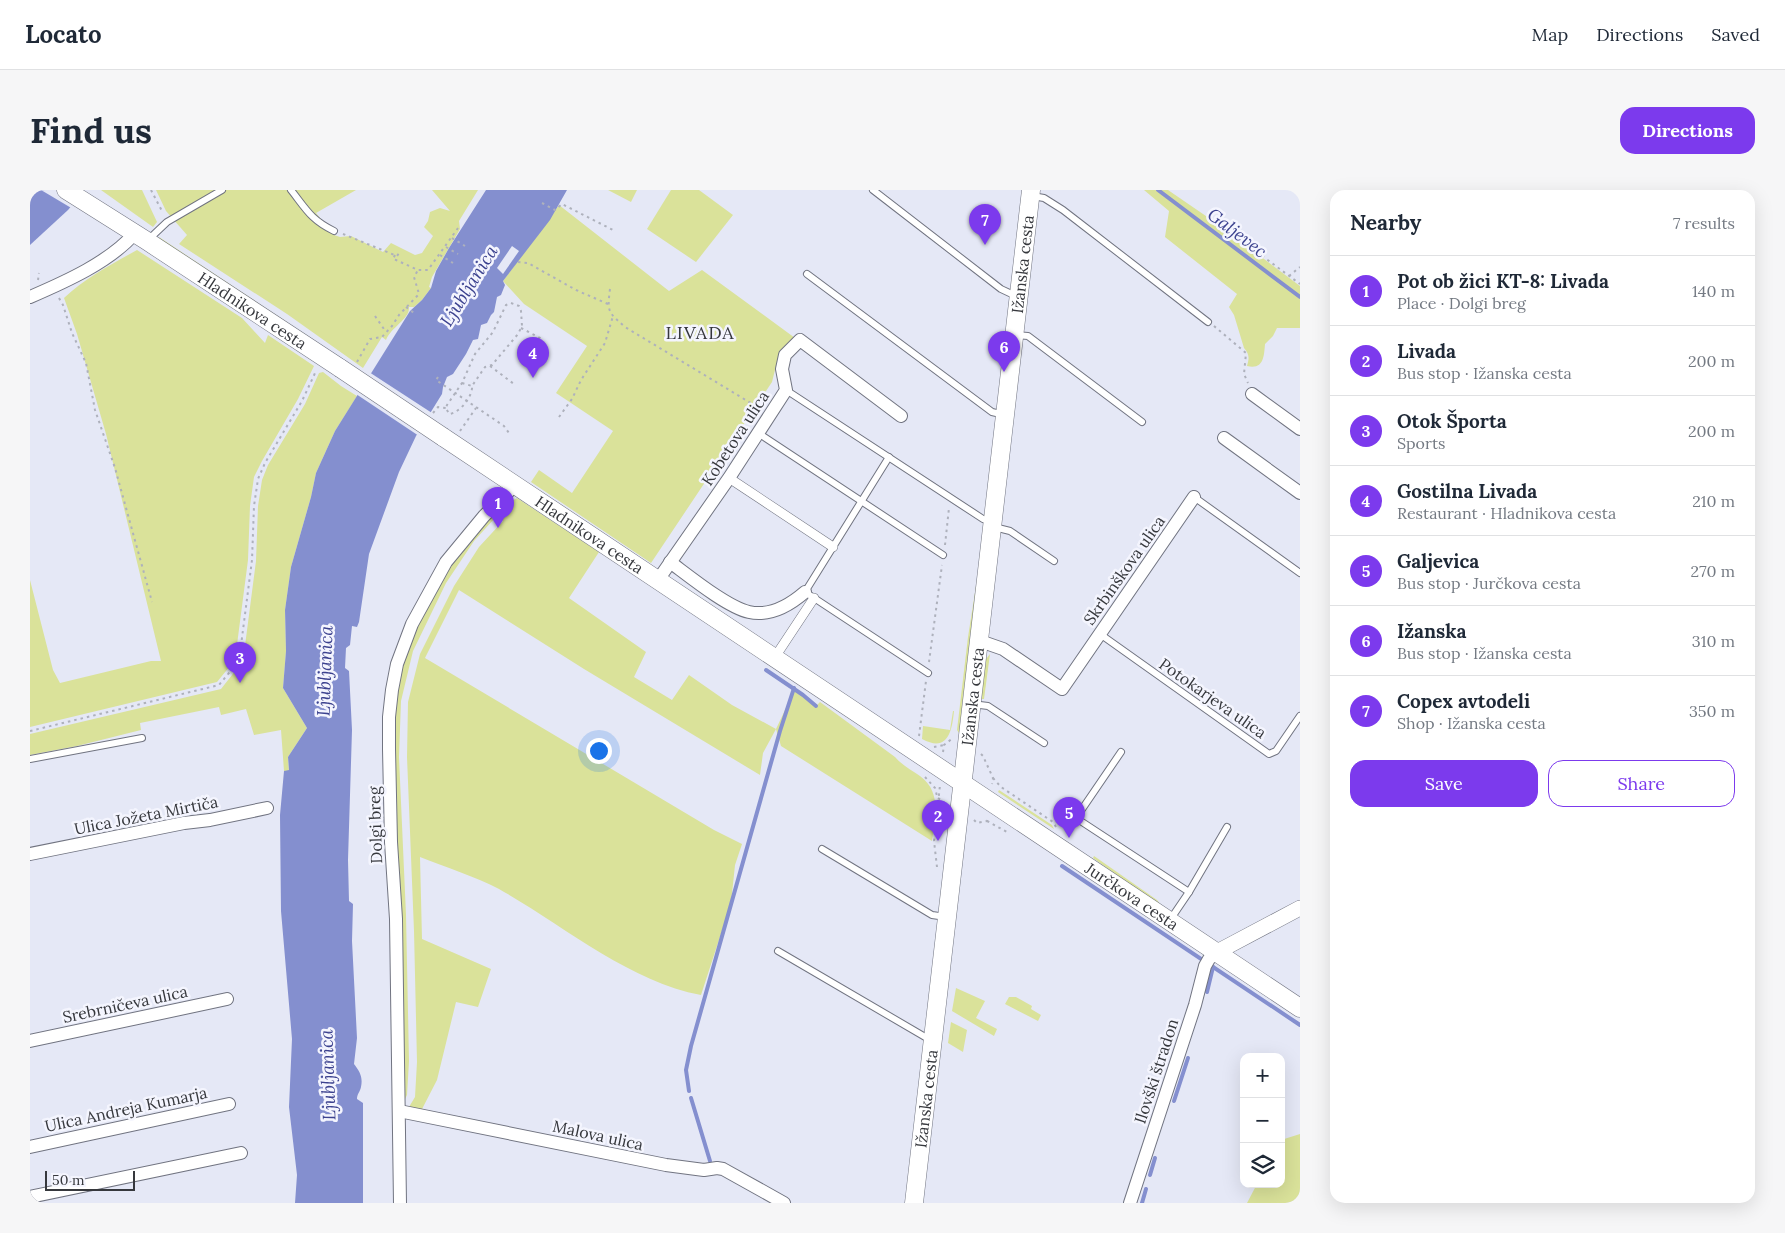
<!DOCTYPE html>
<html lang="en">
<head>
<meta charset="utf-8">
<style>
	body { margin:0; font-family:Lora,serif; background:#f6f6f7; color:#1f2937 }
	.controls { position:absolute; right:15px; bottom:15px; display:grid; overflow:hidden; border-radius:10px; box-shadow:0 5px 20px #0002 }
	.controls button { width:45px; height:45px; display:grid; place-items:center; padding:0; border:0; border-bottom:1px solid #e0e1e3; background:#fff; color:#1f2937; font:25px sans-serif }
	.scale { position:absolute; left:15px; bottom:12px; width:90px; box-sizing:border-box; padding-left:5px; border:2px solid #36383d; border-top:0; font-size:14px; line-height:18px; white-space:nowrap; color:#36383d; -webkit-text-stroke:4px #f4f5fe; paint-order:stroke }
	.you { position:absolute; left:568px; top:560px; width:18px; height:18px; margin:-12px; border:4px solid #fff; border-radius:50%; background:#1a73e8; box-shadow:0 0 0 8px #1a73e833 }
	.badge { display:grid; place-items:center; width:32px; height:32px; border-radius:50%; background:#7c3aed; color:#fff; font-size:16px; font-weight:700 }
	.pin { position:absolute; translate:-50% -41px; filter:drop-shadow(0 1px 2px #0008) }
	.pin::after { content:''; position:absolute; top:26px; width:18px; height:15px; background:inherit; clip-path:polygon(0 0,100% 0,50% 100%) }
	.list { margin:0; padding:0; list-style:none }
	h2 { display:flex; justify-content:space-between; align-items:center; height:65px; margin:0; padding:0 20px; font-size:21px }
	h2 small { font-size:16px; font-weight:400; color:#747a83 }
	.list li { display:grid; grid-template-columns:32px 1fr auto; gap:15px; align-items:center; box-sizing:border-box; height:70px; padding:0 20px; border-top:1px solid #e0e1e3 }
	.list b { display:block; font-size:19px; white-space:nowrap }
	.list p { margin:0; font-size:16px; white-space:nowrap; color:#747a83 }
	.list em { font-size:16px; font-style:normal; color:#747a83 }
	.actions { display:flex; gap:10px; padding:15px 20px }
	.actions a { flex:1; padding:11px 0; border:1px solid #7c3aed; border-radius:15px; text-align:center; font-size:18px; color:#7c3aed }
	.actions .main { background:#7c3aed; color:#fff }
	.icon { flex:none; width:28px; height:28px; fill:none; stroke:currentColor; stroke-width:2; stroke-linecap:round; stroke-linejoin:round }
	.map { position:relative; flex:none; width:1270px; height:1013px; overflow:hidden; border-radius:15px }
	header { display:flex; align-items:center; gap:30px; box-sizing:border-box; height:70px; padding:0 25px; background:#fff; border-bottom:1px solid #e0e1e3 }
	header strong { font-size:24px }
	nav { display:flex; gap:28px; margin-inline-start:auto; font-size:18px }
	.intro { display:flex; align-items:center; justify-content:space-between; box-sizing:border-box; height:120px; padding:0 30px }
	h1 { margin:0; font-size:35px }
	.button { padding:12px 22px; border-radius:15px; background:#7c3aed; color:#fff; font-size:18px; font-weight:700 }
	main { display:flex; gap:30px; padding:0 30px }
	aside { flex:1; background:#fff; border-radius:15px; box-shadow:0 5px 20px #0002 }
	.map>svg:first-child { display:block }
	.green { fill:#dae29a }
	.water { fill:#848fcf }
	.pier { fill:#e5e8f6 }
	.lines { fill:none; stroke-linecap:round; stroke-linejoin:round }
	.stream { stroke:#848fcf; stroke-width:4 }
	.service-casing { stroke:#717481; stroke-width:8 }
	.pedestrian-casing { stroke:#717481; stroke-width:10 }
	.minor-casing { stroke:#717481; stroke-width:14 }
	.tertiary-casing { stroke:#717481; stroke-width:16 }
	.secondary-casing { stroke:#717481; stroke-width:19 }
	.path { stroke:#aeb1bc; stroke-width:2; stroke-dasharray:2.5 4; stroke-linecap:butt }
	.service { stroke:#fff; stroke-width:6 }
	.pedestrian { stroke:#fff; stroke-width:9 }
	.minor { stroke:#fff; stroke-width:12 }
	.tertiary { stroke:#fff; stroke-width:15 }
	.secondary { stroke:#fff; stroke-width:18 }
	.secondary-bridge-casing { stroke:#717481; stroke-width:19; stroke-linecap:butt }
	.secondary-bridge { stroke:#fff; stroke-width:18 }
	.labels { text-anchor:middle; stroke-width:5; stroke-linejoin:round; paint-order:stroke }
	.street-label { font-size:16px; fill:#36383d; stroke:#f4f5fe }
	.water-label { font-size:18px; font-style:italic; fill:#3c428f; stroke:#f4f5fe }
	.neighbourhood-label { font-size:18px; letter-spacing:1px; fill:#36383d; stroke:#f4f5fe }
</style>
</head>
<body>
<header>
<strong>Locato</strong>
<nav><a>Map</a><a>Directions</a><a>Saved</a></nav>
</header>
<div class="intro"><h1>Find us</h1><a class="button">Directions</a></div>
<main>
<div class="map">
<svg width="1270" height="1013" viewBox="0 0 1270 1013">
	<rect width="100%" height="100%" fill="#e5e8f6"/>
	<g class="green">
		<path d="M71,0H112L127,32L123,37Z"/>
		<path d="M126,0H326L286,23L304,45L310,47L321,46L353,62L361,53L385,65L392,63L403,46L394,37L398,31L400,22L410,18L420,21L402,0H448L429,31L430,39L402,87L399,97L401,98L392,110L384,117H379C380,129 361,137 356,150L352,147L333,178L257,124L149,54L157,45L136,21Z"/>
		<path d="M578,0H607L601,12Z"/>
		<path d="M641,0H669L703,25L666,72L617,39Z"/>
		<path d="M1114,0H1126L1270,108V138H1247L1243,146L1235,154C1234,166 1234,180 1217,176C1219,169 1220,165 1214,158L1204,125L1199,117L1207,104L1135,47L1139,21Z"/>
		<path d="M1129,0H1138L1189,35L1270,96V106Z"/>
		<path d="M529,15L639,101L672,80L765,148L749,164L742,192L621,373L501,292L509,280L542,303L583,241L526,203L557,156L494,114L473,91Z"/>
		<path d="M129,47L308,166L307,168L130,51Z"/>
		<path d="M107,60L212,128L235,153L238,145L284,176L268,209L232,271L224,287L220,316L218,370L205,470L187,492L0,537V390L23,480L30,493L121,471H131L76,244L47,144L34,108C55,88 82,74 107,60Z"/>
		<path d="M293,182L311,196L327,206L305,241L286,283L281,307L261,377L255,420L256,461L253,498L277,538L258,567L259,581H254L251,540L224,545L216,519L191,525L189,517L110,533L111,540L47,556L0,565V544L191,499L213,471L226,371L228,316L232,290L238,275L275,214L289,183Z"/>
		<path d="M487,308L569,362L539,408L616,462L604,487L642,510L659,485L702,515L746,539L765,499L785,517L790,512L865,567C872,575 881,580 890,586C912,602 905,627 902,651L751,556L746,539L733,563L730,585L554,479L429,400L395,468L684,640L712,654L705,675L701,713L671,805C598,791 533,735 469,699C446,687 415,677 390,667L392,749L461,779L448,817L426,812L407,890L391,921L379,917L385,907L387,872L384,741L377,567L378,512L390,464L424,396L449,357L473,331L471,329L474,325L476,314Z"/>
		<path d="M463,323L465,324L464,329L444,351L416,393L383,461L371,511L369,567L376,725L379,871L377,905L373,913L364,634L366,499L380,448L410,388Z"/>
		<path d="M948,383L929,543L927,540L938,447Z"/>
		<path d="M960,464L954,509H951L956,469Z"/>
		<path d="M923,521H924C922,541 918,563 892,549L893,536L920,540Z"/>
		<path d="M969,600L1022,635L1024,639L968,602Z"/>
		<path d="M1064,666L1127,710L1135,720L1063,668Z"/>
		<path d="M926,798L955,811L946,828L967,839L964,846L922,821Z"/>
		<path d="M979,807H986L1002,816L1001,819L1011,825L1008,831L975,814Z"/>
		<path d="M921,832L937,840L933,862L918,853Z"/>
		<path d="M1270,944V1013H1217L1227,994H1251V950Z"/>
	</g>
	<g class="water">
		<path d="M2,0H55L38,20L0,55V1Z"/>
		<path d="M456,0H537L520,30L473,91L475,95L471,105L467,107L464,122L461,125L457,133L451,135L448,149L443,150L436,164L423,184L417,187L413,197L412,204L386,246L369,282L339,364L329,432L327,437L322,436L320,455L316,458L315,478L319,481L322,540L318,670L319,711L323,714L322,751L327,848L324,874C330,882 333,887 331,897C330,902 327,904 327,909L333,913V1013H265L267,985L259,917L262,849L251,721L250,625L254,581L259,580L258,567L277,538L253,498L256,461L255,420L261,377L281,307L286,283L305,241L380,121L392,110L401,98L406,81L419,58Z"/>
	</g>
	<g class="pier">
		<path d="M11,0H57L43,19Z"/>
		<path d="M482,56L489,61L473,84L467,78Z"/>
		<path d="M339,182L402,223L389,246L326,204Z"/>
	</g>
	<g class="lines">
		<g class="stream">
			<path d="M1128,0L1270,107"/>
			<path d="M736,480L773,505L786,516"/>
			<path d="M1032,676L1270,835"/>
			<path d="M1177,802L1183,777"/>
			<path d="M659,901L656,880L661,856L750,541L764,498"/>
			<path d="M661,908L680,971"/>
			<path d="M1144,911L1158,868"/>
			<path d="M1120,985L1125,968"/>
			<path d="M1112,1013L1116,999"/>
		</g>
		<g class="service-casing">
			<g id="service">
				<path d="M261,0C276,19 281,30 304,41"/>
				<path d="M843,0L971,99L988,107"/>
				<path d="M1002,6L1014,8L1033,20L1178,132"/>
				<path d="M118,50L137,32L192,0"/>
				<path d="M777,84L962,222L975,225"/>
				<path d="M986,145L998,146L1112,232"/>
				<path d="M756,200L953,329L961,331"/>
				<path d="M728,243L913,365"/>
				<path d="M859,267L775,402L898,483"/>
				<path d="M1164,307L1270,383"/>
				<path d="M964,337L980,341L1024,371"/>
				<path d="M1070,444L1239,564L1246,561L1270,526"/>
				<path d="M942,514L958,516L1014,553"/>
				<path d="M1091,562L1046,628L1159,702"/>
				<path d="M0,569L112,548"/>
				<path d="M792,659L902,725L916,727"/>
				<path d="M1140,730L1159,702L1197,637"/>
				<path d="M748,761L902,851"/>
			</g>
		</g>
		<g class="pedestrian-casing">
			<g id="pedestrian">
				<path d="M699,288L803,357"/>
				<path d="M745,467L784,408"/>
			</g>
		</g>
		<g class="minor-casing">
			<g id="minor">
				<path d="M0,107C35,92 80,72 105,43"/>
				<path d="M1222,204L1270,239"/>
				<path d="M1194,248L1270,303"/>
				<path d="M640,372C659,386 697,417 719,422C741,427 760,415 775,402"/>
				<path d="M628,390L699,288L756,200L752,179L755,165L770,150L871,226"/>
				<path d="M950,451L973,459L1032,499L1164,307"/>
				<path d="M0,664L154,633L180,630L237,618"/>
				<path d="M0,851L197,809"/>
				<path d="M369,921L636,975L674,980L687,978L693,979L754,1013"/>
				<path d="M0,957L199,914"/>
				<path d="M0,1007L211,963"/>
				<path d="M370,1013L366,729L361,652L359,559V527L362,500L367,474L382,434L416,372L454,326L485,295"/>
				<path d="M1100,1013L1165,815L1175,776L1179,769L1187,762"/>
			</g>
		</g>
		<g class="tertiary-casing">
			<path id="tertiary" d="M1187,762L1270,718"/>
		</g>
		<g class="secondary-casing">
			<g id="secondary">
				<path id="s1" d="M36,0L117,51L310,178"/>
				<path id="s2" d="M413,247L1270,818"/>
				<path id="s3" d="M884,1013L1001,0"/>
			</g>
		</g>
		<g class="path">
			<path d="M121,0L133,23"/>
			<path d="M512,13L525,20L532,14L585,41"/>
			<path d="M1180,27L1270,94"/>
			<path d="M313,44L367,66L369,63"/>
			<path d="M422,48L435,56"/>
			<path d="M416,57L428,64"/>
			<path d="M365,65L363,69L366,70L388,80H398L428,38"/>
			<path d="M410,65L423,73"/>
			<path d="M488,72L498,73L546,100L578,114"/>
			<path d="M1259,86L1270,77"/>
			<path d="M8,90L9,83"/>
			<path d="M580,99C577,122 578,122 595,137L729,218"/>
			<path d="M29,108L33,115L42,143L56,173L65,220L85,278L122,412"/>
			<path d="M481,113L489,116L491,121L492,136L488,144L462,175L455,177L442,196C443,206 430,223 419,224L416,218L417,215L432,193L445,164L463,142L476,115Z"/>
			<path d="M376,117L384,123"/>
			<path d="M345,126L356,142"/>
			<path d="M1184,136L1216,163L1214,184L1218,193"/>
			<path d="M491,138L514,150"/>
			<path d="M327,172L340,149L352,147L362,136L369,125L389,104L384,87L388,80"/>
			<path d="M460,176L484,194"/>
			<path d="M408,187L406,190L474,236L479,243"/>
			<path d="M432,193L442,196"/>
			<path d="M403,223L408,217L416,218"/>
			<path d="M529,227L542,209L551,190L575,153L583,126"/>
			<path d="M430,241L446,218"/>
			<path d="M915,355L919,318"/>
			<path d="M899,472L912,375"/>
			<path d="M0,541L189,495L209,471L222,370L224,316L228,289L235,273L272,211L286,181"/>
			<path d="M889,546L896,491"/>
			<path d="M904,557L914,555"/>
			<path d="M913,562L914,555L923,548"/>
			<path d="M951,564L953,566L963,588L962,594"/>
			<path d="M895,587L905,598L907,606"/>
			<path d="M963,588L971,597L1023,632L1026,637"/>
			<path d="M908,608L914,612"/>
			<path d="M944,630L947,633L957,631L958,628"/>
			<path d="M957,631L977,642"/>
			<path d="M907,677L904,651L910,595"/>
		</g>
		<use href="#service" class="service"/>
		<use href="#pedestrian" class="pedestrian"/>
		<use href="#minor" class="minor"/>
		<use href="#tertiary" class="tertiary"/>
		<use href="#secondary" class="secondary"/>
		<g class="secondary-bridge-casing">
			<path id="secondary-bridge" d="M310,178L413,247"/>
		</g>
		<use href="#secondary-bridge" class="secondary-bridge"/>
	</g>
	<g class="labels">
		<g class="street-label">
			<text dy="6" stroke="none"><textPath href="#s3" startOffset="945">Ižanska cesta</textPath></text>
			<text dy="6" stroke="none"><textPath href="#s1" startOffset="222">Hladnikova cesta</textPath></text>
			<text transform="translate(705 248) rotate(-57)" y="6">Kobetova ulica</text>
			<text dy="6" stroke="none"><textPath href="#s2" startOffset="176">Hladnikova cesta</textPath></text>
			<text transform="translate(1094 380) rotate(-55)" y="6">Skrbinškova ulica</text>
			<text dy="6" stroke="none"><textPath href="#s3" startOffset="510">Ižanska cesta</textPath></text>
			<text transform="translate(1183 508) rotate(35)" y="6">Potokarjeva ulica</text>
			<text transform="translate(116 625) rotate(-11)" y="6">Ulica Jožeta Mirtiča</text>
			<text transform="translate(345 635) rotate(-92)" y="6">Dolgi breg</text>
			<text dy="6" stroke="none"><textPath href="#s2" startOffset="828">Jurčkova cesta</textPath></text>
			<text transform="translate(95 814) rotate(-12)" y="6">Srebrničeva ulica</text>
			<text transform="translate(1126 881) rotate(-72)" y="6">Ilovški štradon</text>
			<text dy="6" stroke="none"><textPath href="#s3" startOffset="105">Ižanska cesta</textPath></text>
			<text transform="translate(96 919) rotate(-12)" y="6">Ulica Andreja Kumarja</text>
			<text transform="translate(568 945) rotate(12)" y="6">Malova ulica</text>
		</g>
		<g class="water-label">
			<text transform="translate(1207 43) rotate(37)" y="6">Galjevec</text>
			<text transform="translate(439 96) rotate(-58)" y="6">Ljubljanica</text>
			<text transform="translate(295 481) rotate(-88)" y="6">Ljubljanica</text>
			<text transform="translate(298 885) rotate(-92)" y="6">Ljubljanica</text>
		</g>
		<g class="neighbourhood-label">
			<text x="670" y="149">LIVADA</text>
		</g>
	</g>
</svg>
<div class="controls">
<button>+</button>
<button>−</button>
<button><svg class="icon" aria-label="layers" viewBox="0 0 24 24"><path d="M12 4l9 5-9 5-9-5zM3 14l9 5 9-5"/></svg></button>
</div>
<div class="scale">50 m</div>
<div class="you"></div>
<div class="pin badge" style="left:468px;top:338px">1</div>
<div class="pin badge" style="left:908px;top:651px">2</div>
<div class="pin badge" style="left:210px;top:493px">3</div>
<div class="pin badge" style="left:503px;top:188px">4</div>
<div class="pin badge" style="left:1039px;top:648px">5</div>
<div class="pin badge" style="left:974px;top:182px">6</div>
<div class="pin badge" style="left:955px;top:55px">7</div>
</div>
<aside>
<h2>Nearby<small>7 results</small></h2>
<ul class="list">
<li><span class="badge">1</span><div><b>Pot ob žici KT-8: Livada</b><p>Place · Dolgi breg</p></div><em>140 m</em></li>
<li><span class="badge">2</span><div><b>Livada</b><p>Bus stop · Ižanska cesta</p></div><em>200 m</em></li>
<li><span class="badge">3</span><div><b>Otok Športa</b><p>Sports</p></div><em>200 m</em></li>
<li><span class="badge">4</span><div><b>Gostilna Livada</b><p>Restaurant · Hladnikova cesta</p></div><em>210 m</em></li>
<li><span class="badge">5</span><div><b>Galjevica</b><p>Bus stop · Jurčkova cesta</p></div><em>270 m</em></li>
<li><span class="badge">6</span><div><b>Ižanska</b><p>Bus stop · Ižanska cesta</p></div><em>310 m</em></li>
<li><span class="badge">7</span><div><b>Copex avtodeli</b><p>Shop · Ižanska cesta</p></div><em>350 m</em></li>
</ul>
<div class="actions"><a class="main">Save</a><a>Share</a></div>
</aside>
</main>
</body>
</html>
